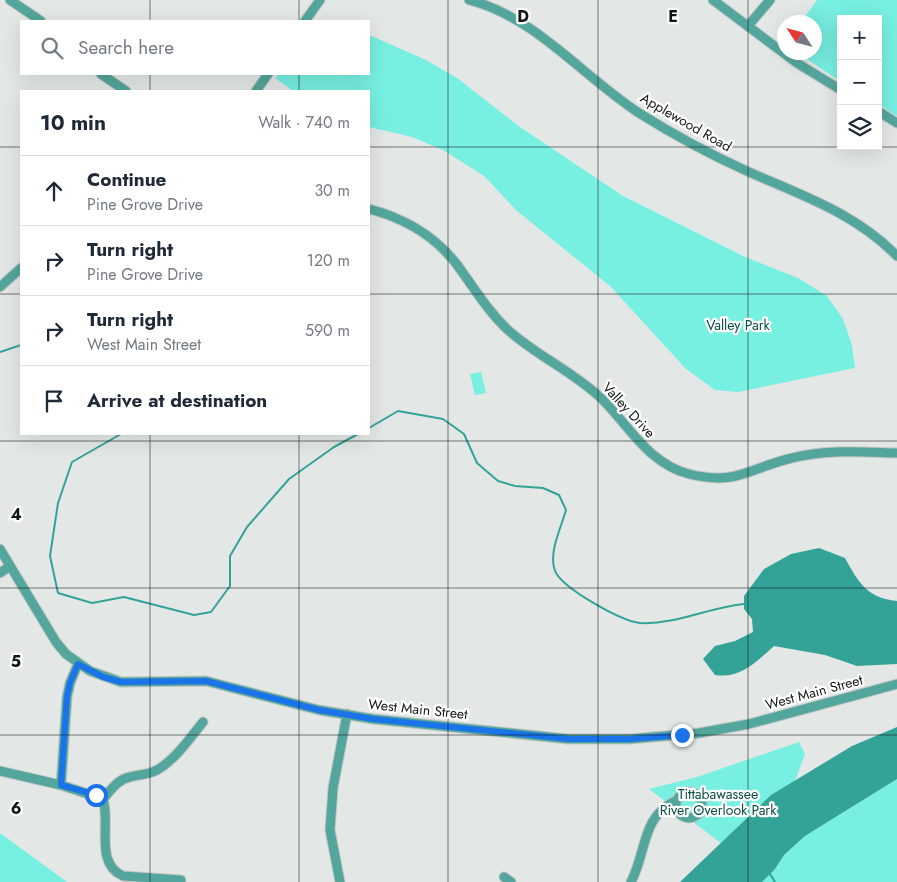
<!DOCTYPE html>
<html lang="en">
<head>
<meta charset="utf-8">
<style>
	body { margin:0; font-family:Jost,sans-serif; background:#f2f2f3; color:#1f2937 }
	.controls { position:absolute; right:15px; top:15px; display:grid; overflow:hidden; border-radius:0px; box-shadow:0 5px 20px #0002 }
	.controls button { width:45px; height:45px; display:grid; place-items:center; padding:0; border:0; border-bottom:1px solid #e0e1e3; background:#fff; color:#1f2937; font:25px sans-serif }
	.compass { position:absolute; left:777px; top:15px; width:45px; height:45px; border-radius:50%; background:#fff; box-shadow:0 5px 20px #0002; rotate:306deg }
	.stop { position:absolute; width:15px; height:15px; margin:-11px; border:4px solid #1a73e8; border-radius:50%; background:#fff }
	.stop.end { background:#1a73e8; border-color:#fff; box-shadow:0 1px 5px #0008 }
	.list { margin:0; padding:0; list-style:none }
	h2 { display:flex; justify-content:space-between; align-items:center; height:65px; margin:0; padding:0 20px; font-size:21px }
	h2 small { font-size:16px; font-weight:400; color:#747a83 }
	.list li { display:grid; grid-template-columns:32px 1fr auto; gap:15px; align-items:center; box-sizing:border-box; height:70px; padding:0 20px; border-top:1px solid #e0e1e3 }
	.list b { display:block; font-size:19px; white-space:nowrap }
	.list p { margin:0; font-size:16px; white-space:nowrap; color:#747a83 }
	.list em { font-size:16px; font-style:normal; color:#747a83 }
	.icon { flex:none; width:28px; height:28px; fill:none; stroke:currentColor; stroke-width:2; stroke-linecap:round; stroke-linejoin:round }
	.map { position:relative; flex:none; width:897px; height:882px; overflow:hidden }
	.search { position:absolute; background:#fff; box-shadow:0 5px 20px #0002; left:20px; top:20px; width:350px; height:55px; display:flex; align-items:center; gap:12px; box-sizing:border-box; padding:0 18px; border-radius:0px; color:#747a83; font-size:19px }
	.panel { position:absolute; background:#fff; box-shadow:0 5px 20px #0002; left:20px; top:90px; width:350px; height:345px; border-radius:0px }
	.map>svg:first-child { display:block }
	.green { fill:#77efe1 }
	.water { fill:#34a397 }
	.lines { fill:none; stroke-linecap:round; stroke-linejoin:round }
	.stream { stroke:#34a397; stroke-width:2 }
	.minor-casing { stroke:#c2c6c5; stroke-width:11 }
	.minor { stroke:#53a69c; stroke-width:9 }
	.route { stroke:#1a73e8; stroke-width:6 }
	.grid { fill:none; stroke:#141615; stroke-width:1; stroke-opacity:0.55 }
	.labels { text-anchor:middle; stroke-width:4.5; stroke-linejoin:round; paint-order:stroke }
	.street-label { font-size:14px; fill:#141615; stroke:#fff }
	.park-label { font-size:14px; fill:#0c4c46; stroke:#fff }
	.grid-label { font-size:16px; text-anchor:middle; font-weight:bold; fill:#141615; stroke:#fff; stroke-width:4.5; stroke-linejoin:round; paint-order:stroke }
</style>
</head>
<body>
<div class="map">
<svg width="897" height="882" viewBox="0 0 897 882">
	<rect width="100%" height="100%" fill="#e3e8e7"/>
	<g class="green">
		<path d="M817,0H897V116L878,104V19H841V82L798,53L814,52V22H801Z"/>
		<path d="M369,35L426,60L457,78L520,127L623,196L745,257L798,278L827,296L843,319L852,345L855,368L738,392L715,390L686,369L610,286L517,211L484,176L443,150L412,137L369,127V91H293L275,78L279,74H369Z"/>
		<path d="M481,372L486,393L475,395L470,374Z"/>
		<path d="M799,742L805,754L795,781L771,795L721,843L649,789L697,777Z"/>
		<path d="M897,779V882H762L775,869L784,855L805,836Z"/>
		<path d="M0,833L67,882H0Z"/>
	</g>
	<g class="water">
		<path d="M819,548L845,558C858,582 867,598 897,601V664L857,666L825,655L774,646C756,662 740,679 715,675L703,659L715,646L735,641L753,632L752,619L744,609V596L764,569L791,554Z"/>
		<path d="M897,727V779L805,836L784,855L775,869L762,882H680L771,795L852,746Z"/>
	</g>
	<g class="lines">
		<g class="stream">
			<path d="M0,352L21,345"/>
			<path d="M369,428L398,411L443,419L464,434L477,463L498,481L515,486L543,488L559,495L566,510C561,528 547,555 556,573C566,590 621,621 640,623C675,625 710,607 744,604"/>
			<path d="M121,434L72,462L58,503L50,556L58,593L92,603L124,597L194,615L211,612L230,586V556L247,527L289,479L334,447L358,434"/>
			<path d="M770,874L775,882"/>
		</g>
		<g class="minor-casing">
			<g id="minor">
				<path d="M10,0L41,21"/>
				<path d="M469,0C536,17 582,76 639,113C674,135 711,155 749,172C803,196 855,213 897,256"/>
				<path d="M713,0L797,63L841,90"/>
				<path d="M305,21L320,0"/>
				<path d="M748,26L770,0"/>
				<path d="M101,74L126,91"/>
				<path d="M256,91L268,74"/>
				<path d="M878,111L897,123"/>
				<path d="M369,209C408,219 441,240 463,273C477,293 490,313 508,330C537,356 574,372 602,399C630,427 649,464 689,474C737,486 749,468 792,458C827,449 861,452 897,453"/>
				<path d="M0,287L21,268"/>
				<path d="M0,549L56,642L66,654L90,671L121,682L206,681L319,710L373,719L568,739H630L699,733L749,724L897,684"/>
				<path d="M0,573L10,566"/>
				<path d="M78,664L70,683L67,697L61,785L103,799C111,824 94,863 123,876L181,880"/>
				<path d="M0,771L61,785"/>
				<circle cx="689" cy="805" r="13"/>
				<path d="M103,799C111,790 118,779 130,777C140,774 148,775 157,770C175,760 190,738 203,722"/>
				<path d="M504,877L511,882"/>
				<path d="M340,882L330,830L333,788L347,714"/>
				<path d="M631,882C647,852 641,816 677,800"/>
			</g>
		</g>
		<use href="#minor" class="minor"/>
	</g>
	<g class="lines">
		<path class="route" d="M96,795L61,785L67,696L70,683L78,664L103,677L121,682L206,681L319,710L373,719L568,739H630L682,735"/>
	</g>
	<path class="grid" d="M150,0V21M299,0V21M448,0V882M598,0V882M748,0V882M150,74V91M299,74V91M0,147H21M369,147H897M0,294H21M369,294H897M150,434V882M299,434V882M0,441H897M0,588H897M0,735H897"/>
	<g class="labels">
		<g class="street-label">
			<text transform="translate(686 122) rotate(30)" y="5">Applewood Road</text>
			<text transform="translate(629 410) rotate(47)" y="5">Valley Drive</text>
			<text transform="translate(814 692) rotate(-15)" y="5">West Main Street</text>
			<text transform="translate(418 709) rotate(6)" y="5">West Main Street</text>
		</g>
		<g class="park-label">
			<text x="738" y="330">Valley Park</text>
			<text x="718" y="799">Tittabawassee<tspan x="718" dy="16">River Overlook Park</tspan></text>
		</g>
	</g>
	<g class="grid-label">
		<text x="523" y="22">D</text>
		<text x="673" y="22">E</text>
		<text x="16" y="520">4</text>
		<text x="16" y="667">5</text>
		<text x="16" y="814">6</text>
	</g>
</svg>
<div class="controls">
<button>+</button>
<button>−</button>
<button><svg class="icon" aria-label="layers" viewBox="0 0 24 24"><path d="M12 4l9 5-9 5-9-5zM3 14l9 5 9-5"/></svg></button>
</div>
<svg class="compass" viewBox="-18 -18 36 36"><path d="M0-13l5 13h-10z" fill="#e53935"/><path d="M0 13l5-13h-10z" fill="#747a83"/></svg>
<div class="stop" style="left:96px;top:795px"></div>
<div class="stop end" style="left:682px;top:735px"></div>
<div class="search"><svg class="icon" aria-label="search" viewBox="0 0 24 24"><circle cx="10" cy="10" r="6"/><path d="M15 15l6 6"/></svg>Search here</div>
<section class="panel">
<h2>10 min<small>Walk · 740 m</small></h2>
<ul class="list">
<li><svg class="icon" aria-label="ahead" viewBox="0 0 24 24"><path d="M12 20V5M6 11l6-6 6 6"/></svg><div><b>Continue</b><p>Pine Grove Drive</p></div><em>30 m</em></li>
<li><svg class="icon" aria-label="right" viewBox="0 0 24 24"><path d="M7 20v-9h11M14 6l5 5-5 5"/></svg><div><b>Turn right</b><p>Pine Grove Drive</p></div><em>120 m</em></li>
<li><svg class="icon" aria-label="right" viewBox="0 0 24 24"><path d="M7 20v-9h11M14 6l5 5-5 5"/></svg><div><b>Turn right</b><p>West Main Street</p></div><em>590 m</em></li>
<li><svg class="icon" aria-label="arrive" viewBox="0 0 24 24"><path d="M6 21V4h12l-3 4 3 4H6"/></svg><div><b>Arrive at destination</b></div></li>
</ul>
</section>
</div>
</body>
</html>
